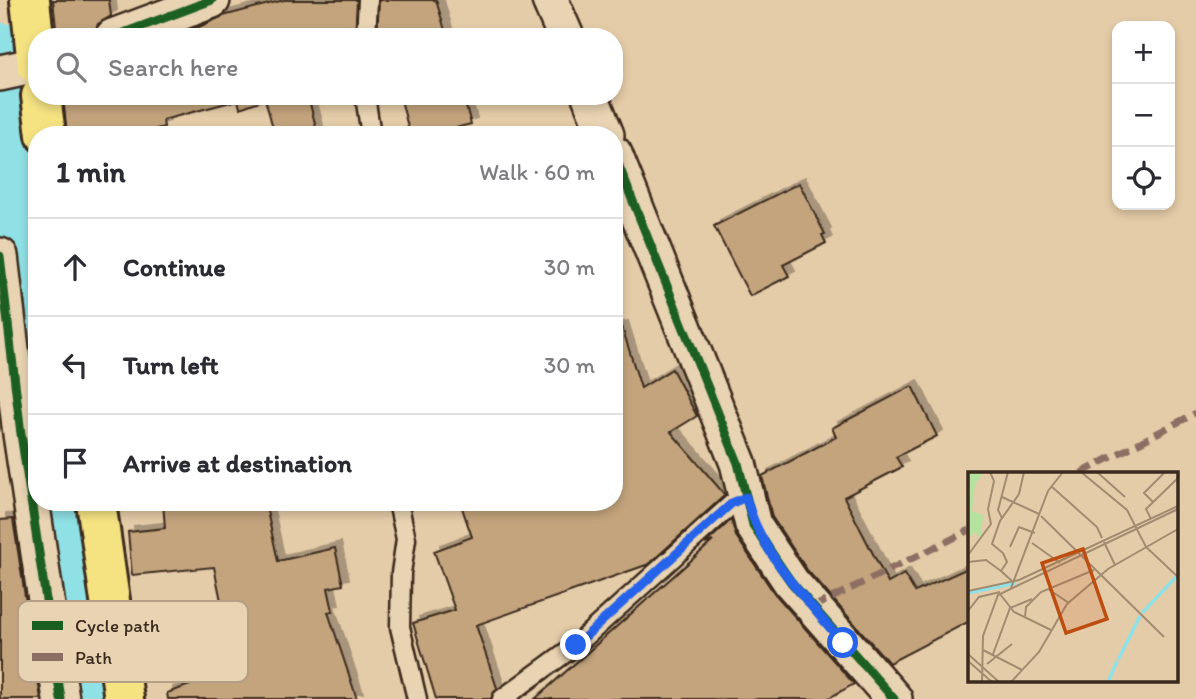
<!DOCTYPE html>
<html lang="en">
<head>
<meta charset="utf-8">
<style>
	body { margin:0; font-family:Itim,sans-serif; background:#f7f7f7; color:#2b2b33 }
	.controls { position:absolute; right:21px; top:21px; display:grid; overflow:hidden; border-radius:14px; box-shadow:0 4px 10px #0003 }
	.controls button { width:63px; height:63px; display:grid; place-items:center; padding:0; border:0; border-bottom:2px solid #e1e1e2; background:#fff; color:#2b2b33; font:35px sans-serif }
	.stop { position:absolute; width:21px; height:21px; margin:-16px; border:5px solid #2563eb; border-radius:50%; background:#fff }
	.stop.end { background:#2563eb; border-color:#fff; box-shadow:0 2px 7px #0008 }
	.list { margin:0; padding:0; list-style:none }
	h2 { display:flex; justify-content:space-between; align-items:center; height:91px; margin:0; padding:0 28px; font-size:30px }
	h2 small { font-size:23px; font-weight:400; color:#7c7c81 }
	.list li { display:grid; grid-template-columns:46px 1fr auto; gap:21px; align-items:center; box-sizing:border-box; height:98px; padding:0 28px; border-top:2px solid #e1e1e2 }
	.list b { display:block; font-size:26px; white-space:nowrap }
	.list em { font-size:23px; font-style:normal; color:#7c7c81 }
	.icon { flex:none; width:38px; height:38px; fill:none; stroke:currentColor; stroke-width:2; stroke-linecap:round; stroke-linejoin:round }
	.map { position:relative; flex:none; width:1196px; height:699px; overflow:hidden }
	.search { position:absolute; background:#fff; box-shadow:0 4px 10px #0003; left:28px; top:28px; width:595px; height:77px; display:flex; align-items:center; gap:18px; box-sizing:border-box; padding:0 24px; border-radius:28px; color:#7c7c81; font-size:26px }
	.panel { position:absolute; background:#fff; box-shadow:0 4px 10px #0003; left:28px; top:126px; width:595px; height:385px; border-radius:28px }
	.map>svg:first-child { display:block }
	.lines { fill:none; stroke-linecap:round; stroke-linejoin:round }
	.river { stroke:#8fe1e5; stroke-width:82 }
	.building { fill:#c3a47d; stroke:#3b2a1e; stroke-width:2; filter:url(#shadow) }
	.service-casing { stroke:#3b2a1e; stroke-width:23 }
	.minor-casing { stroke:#3b2a1e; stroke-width:40 }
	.primary-casing { stroke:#3b2a1e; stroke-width:44 }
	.service { stroke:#e8d3b2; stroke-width:18 }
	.minor { stroke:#e8d3b2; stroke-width:35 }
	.primary { stroke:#f5e382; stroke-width:38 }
	.quiet { stroke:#8d6e63; stroke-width:7; stroke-dasharray:14 7; stroke-linecap:butt }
	.cycleway-casing { stroke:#e8d3b2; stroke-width:13 }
	.cycleway { stroke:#1b5e20; stroke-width:9 }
	.route { stroke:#2563eb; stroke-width:9 }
	.inset-river { fill:none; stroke:#8fe1e5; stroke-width:3.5 }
	.inset-road { fill:none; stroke:#a18b71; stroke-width:2 }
	.view { fill:#bd4d10; fill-opacity:0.15; stroke:#bd4d10; stroke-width:3.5 }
	.inset-edge { fill:none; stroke:#3b2a1e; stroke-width:3.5 }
	.key { fill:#e8d3b2; stroke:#b4a086; stroke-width:2 }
	.key-label { font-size:19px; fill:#3b2a1e }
</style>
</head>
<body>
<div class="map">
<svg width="1196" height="699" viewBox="0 0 1196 699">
	<defs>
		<filter id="shadow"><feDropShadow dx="6" dy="-6" stdDeviation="0" flood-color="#0004"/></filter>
	</defs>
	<rect width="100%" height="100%" fill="#e5cca8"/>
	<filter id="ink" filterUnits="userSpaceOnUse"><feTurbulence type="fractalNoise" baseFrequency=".0143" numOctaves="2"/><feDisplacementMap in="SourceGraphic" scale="14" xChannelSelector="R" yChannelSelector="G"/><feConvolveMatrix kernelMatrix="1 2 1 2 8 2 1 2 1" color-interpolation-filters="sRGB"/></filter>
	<g filter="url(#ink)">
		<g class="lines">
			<g class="river">
				<path d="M0,64L37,330"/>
				<path d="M60,502L89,699"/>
			</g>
		</g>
		<g class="building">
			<path d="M53,0H109L111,16L98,24L93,37H57Z"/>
			<path d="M284,0H357L355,37H177L223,16Z"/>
			<path d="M379,0H436L447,37H377Z"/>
			<path d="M63,96H308L318,135H275L265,99L240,108L238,100L163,120L164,127L134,135H67Z"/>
			<path d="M400,96H463L471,124L429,135H410Z"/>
			<path d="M799,183L825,234L822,235L826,243L783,265L789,276L750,296L714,226Z"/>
			<path d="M622,327L641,388L672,369L697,416L671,432L725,495L649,564L476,625L497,688L491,699H436L413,623L455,610L434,551L472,537L460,502H614V329Z"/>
			<path d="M912,386L937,436L896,457L902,467L844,497L888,583L904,574L915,592L970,567V621L889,663L807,570L772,517L762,476L836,437L832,428Z"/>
			<path d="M163,502H265L278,561L335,548L343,585L328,588L333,611L328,612L357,699H168L167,693L230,671L229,666L234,664L214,567L132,575L128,532L165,528Z"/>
			<path d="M13,519L41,699H0V520Z"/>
			<path d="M731,520L736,536L774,593L854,684L827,699H535L713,541L705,544Z"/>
		</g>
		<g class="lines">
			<g class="service-casing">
				<g id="service">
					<path d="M366,37L368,0"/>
					<path d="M365,96L371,135"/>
					<path d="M398,502L406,539L401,573L400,627L417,699"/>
					<path d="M502,699L576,645L732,504L746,497"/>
				</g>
			</g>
			<g class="minor-casing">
				<g id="minor">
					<path d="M550,0L566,37"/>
					<path d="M113,37L212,0"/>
					<path d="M0,73L37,65"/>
					<path d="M590,96L606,135"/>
					<path d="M614,154L738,463L753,525L791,582L894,699"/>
					<path d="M0,256L21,434L61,699"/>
				</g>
			</g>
			<g class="primary-casing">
				<g id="primary">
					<path d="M30,0L37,65"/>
					<path d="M41,96L46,135"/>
					<path d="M96,502L124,699"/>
				</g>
			</g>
			<use href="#service" class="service"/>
			<use href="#minor" class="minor"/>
			<use href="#primary" class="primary"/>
			<g class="quiet">
				<path d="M1081,473L1196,413"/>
				<path d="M813,607L970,530"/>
			</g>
			<g class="cycleway-casing">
				<g id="cycleway">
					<path d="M113,37L212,0"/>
					<path d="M614,154L738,463L753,525L791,582L894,699"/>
					<path d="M0,256L21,434L61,699"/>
				</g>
			</g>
			<use href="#cycleway" class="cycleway"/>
		</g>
	</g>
	<g class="lines" filter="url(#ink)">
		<path class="route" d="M576,645L732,503L746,497C761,555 805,598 843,643"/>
	</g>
	<g transform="translate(968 472)">
		<rect width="210" height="210" fill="#e5cca8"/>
		<path d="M0,0H16L7,13L4,39L15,43L13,66L7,60L0,67Z" fill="#b5e29f"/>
		<path class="inset-river" d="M0,121L48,111M174,141L208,105M150,188L172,144M140,210L149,189"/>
		<path class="inset-road" d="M113,0L159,38L178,75L210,105M129,0L157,25M83,14L129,55L134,66M34,25L71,42M185,30L176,21L197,0M73,44L196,165M34,46L30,38L40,0M183,47L178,37L210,6M136,70L147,93M64,71L92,91M42,75L51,55L67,61M0,83L23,52L20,37L26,9L22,0M0,90L18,88L33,99M44,109L33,99L39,90L35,81L24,72L32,49L51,22L56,0M43,116L80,19L95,0M80,117L101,131M0,119L51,108L210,34M32,122L46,140L83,158M0,139L11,125L32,120M57,145L58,135L73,120L126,98M15,178L54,198M0,182L31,210M25,182L42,136L64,127M0,189L24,210M19,192L44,172M14,210L15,164L30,123L210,37M43,210L71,180L99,132L140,97L210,57"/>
		<path class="view" d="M115,77L139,147L98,161L74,91Z"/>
		<rect width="210" height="210" class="inset-edge"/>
	</g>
	<rect x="18" y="601" width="230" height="81" rx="10" class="key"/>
	<rect x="32" y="621" width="31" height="9" fill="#1b5e20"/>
	<rect x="32" y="653" width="31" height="8" fill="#8d6e63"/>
	<g class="key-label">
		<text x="75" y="632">Cycle path</text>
		<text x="75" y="664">Path</text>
	</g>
</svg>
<div class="controls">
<button>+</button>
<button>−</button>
<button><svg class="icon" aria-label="locate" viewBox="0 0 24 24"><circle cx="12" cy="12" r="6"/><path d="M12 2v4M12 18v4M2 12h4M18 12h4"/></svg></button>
</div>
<div class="stop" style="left:843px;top:643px"></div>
<div class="stop end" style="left:576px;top:645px"></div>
<div class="search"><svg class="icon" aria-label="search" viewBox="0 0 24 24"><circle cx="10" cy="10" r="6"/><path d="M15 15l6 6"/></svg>Search here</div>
<section class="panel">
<h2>1 min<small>Walk · 60 m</small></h2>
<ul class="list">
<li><svg class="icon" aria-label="ahead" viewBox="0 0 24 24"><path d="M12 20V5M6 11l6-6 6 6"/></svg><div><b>Continue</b></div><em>30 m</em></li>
<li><svg class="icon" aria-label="left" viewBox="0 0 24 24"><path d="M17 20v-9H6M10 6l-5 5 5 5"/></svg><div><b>Turn left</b></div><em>30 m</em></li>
<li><svg class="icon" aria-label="arrive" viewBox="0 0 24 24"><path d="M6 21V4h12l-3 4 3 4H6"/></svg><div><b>Arrive at destination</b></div></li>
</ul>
</section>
</div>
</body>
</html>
